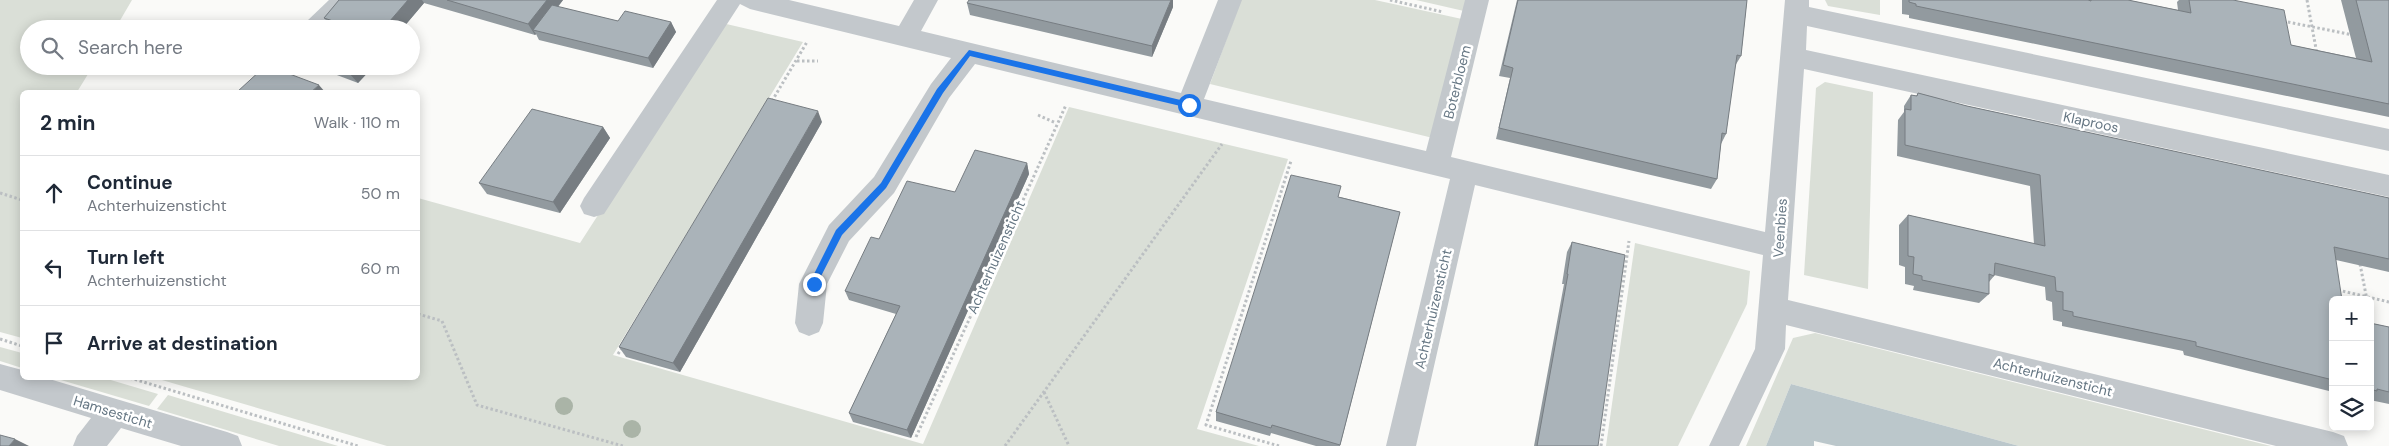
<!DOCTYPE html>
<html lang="en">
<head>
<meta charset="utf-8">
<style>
	body { margin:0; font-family:"DM Sans",sans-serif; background:#f2f2f3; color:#1f2937 }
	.controls { position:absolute; right:15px; bottom:15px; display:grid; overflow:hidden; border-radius:8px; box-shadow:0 2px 12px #0003 }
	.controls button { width:45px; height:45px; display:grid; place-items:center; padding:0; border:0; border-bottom:1px solid #e0e1e3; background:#fff; color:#1f2937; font:25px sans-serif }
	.stop { position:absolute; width:15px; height:15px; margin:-11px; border:4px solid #1a73e8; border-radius:50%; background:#fff }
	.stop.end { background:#1a73e8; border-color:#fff; box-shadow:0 1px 5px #0008 }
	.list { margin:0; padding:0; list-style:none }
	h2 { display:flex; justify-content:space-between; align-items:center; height:65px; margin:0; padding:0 20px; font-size:21px }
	h2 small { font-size:16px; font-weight:400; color:#747a83 }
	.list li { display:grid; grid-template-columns:32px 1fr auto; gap:15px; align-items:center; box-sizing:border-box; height:75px; padding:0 20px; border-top:1px solid #e0e1e3 }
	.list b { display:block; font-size:19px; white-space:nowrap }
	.list p { margin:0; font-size:16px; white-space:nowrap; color:#747a83 }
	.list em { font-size:16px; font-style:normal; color:#747a83 }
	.icon { flex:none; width:28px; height:28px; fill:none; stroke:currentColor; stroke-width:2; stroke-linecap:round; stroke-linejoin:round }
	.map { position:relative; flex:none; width:2389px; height:446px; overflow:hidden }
	.search { position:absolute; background:#fff; box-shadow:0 2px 12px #0003; left:20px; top:20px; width:400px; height:55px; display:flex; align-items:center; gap:12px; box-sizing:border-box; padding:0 18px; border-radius:28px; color:#747a83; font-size:19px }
	.panel { position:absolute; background:#fff; box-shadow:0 2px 12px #0003; left:20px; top:90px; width:400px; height:290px; border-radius:8px }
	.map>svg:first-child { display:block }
	.green { fill:#dadfd7 }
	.water { fill:#bbc7cb }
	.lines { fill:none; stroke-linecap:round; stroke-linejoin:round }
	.path { stroke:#bbbfc2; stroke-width:3; stroke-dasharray:2.5 2.5; stroke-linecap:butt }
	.minor { fill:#c3c8cc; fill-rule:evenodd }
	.tree { fill:#aab4a7 }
	.wall { fill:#929a9f }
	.shaded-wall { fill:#777d82 }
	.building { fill:#aab3b9; stroke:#777d82 }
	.route { fill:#1a73e8 }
	.labels { text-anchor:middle; stroke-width:5; stroke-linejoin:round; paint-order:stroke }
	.street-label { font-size:14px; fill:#657683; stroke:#fff }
</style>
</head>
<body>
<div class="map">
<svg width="2389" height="446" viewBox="0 0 2389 446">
	<rect width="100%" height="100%" fill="#fafaf8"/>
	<g class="green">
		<path d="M0,0H132L115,29H29V66H93L77,92H22V338L0,332Z"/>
		<path d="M1241,0H1375L1462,19L1433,138L1210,84Z"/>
		<path d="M1416,0H1466L1464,11Z"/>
		<path d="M1825,0H1880V15L1828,6Z"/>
		<path d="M722,23L803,42L613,355L923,444L1069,107L1288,159L1197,429L1259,446H387L155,378H418V198L580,243Z"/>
		<path d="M1825,82L1873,92L1868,289L1804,275L1816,88Z"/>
		<path d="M1635,243L1750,271L1747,304L1678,446H1606Z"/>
		<path d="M1815,333L2271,446H2019L1791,384L1766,446H1746L1793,338Z"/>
		<path d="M0,347L22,353V368L0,361Z"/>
		<path d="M54,378H104L158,394L149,406Z"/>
		<path d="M168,395L338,446H279L157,409Z"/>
	</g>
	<path class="water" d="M1791,384L2019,446H1836L1814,441V446H1766Z"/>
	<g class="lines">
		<g class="path">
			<path d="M1390,0L1443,12"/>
			<path d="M2307,0L2317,54"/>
			<path d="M2283,21L2353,35"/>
			<path d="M797,61H818"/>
			<path d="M772,101L807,42"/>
			<path d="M1038,115L1056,123"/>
			<path d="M0,193L22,200"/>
			<path d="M2360,264L2367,300"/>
			<path d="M2338,290L2389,302"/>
			<path d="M2370,313L2373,327"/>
			<path d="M418,314L442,321L477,405L623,446"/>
			<path d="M0,339L22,346"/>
			<path d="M618,354L622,348"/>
			<path d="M130,378L358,446"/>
			<path d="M1044,392L1069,446"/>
			<path d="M916,437L1066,105"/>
			<path d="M1005,446L1222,144"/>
			<path d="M1279,446L1206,425L1291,161"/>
			<path d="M1601,446L1629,241"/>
		</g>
		<g class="minor">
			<path d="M329,0H356L331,29H303L306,22Z"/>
			<path d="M717,0H789L899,26L914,0H938L921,31L1181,93L1218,0H1242L1204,99L1426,151L1465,0H1489L1451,157L1765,232L1785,0H1809V7L2389,129V151L1807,26L1806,50L2389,175V197L1804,69L1788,300L2333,432L2344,436L2348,446H2276L1786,325L1785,349L1739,446H1709L1755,349L1763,255L1475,185L1416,446H1386L1450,179L975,64L949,98L894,193L849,241L827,284L823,323L819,332L809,336L799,332L795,323L799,284L829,225L874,177L931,84L951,58L750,9L740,4L604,214L594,217L584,214L580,206L584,198Z"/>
			<path d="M0,364L22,370V378H46L227,432L238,436L242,446H181L121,428L107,446H73L77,436L91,418L0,390Z"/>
		</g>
	</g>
	<g class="tree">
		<circle cx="564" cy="406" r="9"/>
		<circle cx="632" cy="429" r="9"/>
	</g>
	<g class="wall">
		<path d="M339,0H563L558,7L618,21L671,22L676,32L653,68L539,40L536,34L535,35L424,3L402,29H334L324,18Z"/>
		<path d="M1517,0H1747L1741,56L1735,66L1726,134L1721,144L1717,179L1711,189L1496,139L1510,78L1499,76Z"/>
		<path d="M1902,0H2128L2178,10L2177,2L2179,0H2233L2291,45L2356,58L2341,0H2389V117L1909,18V15L1902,14Z"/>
		<path d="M967,3L1173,7L1152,57L970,15Z"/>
		<path d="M319,66H374L358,83L321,69Z"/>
		<path d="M1918,93L1967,106L2389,198V272L2336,260L2333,300V392L2184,355L2183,351L2062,326V322L2053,320L2052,302L2046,300L2045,287L1994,275V276L1989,282V294L1979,303L1913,290L1914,286L1905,284V267L1899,265V225L1908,215L2034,244L2030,186L1897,156L1898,120L1904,112V106L1911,95L1916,96Z"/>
		<path d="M822,122L680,372L626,357L619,347Z"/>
		<path d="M603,127L610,138L560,213L487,194L479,183Z"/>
		<path d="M1027,163L1029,174L911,438L853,422L849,413L896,314L849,300L845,291L879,239L955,192Z"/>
		<path d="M1340,197L1400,212L1340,446H1316L1271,433L1270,436L1216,421V412Z"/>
		<path d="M1572,242L1598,446H1534L1564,284H1562L1567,252Z"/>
		<path d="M2370,323L2389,327V404L2370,400Z"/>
	</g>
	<g class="shaded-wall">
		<path d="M408,0H422L424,3L402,29H383Z"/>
		<path d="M547,0H563L538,31L533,30L536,34L535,35L528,24Z"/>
		<path d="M1171,0H1173V7L1152,57V46Z"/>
		<path d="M671,22L676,32L653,68L648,58Z"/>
		<path d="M355,66H374L358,83L348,72Z"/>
		<path d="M319,85L325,92H311Z"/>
		<path d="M818,111L822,122L680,372L673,363Z"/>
		<path d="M603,127L610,138L560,213L553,202Z"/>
		<path d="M1027,163L1029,174L911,438L907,430Z"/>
		<path d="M15,439L29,446H9Z"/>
	</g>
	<g class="building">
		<path d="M339,0H408L383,29H342L345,25L324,18Z"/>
		<path d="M447,0H547L528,24Z"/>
		<path d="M969,0H1171L1152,46L967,3Z"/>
		<path d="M1518,0H1747L1741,56L1737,55L1726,134L1722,133L1717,179L1499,128L1513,68L1503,65Z"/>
		<path d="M1909,0H2088L2091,1V0H2128L2191,13L2189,0H2233L2284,10L2291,45L2372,62L2356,0H2389V104L1916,6V4L1909,2Z"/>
		<path d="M552,5L618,21L625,11L671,22L648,58L533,30Z"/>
		<path d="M333,66H355L348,72Z"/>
		<path d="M271,67L319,85L311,92H237L262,69Z"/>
		<path d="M1918,93L1967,106L2389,198V259L2334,247L2342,300H2333V380L2196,346V342L2073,316V312L2063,310V292L2056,291L2055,277L1995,263L1994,276L1989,274V294L1922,280V276L1913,274L1914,257L1908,256V215L2045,246L2040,175L1905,145V109L1911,110V95L1917,96Z"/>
		<path d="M768,98L818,111L673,363L619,347Z"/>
		<path d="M532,109L603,127L553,202L479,183Z"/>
		<path d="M975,150L1027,163L907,430L849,413L900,306L845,291L871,237L879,239L907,181L955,192Z"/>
		<path d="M1291,175L1341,186L1338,197L1400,212L1340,445L1272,425L1271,428L1216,412Z"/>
		<path d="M1572,242L1625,255L1598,446H1537L1568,274H1567Z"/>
		<path d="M2370,323L2389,327V392L2377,389V391L2370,389Z"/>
		<path d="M0,435L15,439L9,446H0Z"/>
	</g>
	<path class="route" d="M969,50L1189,102L1193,105L1189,108L970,56L943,93L886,188L842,235L816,286H811L809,284L836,230L881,183L937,89Z"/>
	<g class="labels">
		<g class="street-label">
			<text transform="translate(1457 82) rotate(-76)" y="5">Boterbloem</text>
			<text transform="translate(2091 122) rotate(12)" y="5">Klaproos</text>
			<text transform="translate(1780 228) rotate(-86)" y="5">Veenbies</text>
			<text transform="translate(996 257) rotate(-66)" y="5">Achterhuizensticht</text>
			<text transform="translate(1433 309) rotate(-77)" y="5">Achterhuizensticht</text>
			<text transform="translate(2053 377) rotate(14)" y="5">Achterhuizensticht</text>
			<text transform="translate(113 412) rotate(17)" y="5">Hamsesticht</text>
		</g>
	</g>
</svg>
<div class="controls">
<button>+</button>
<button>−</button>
<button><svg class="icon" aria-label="layers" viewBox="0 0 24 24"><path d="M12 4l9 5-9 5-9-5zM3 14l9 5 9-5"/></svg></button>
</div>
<div class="stop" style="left:1189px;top:105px"></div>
<div class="stop end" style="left:814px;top:284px"></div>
<div class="search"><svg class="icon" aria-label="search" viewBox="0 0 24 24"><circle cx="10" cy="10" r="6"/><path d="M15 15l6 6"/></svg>Search here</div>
<section class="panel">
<h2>2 min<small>Walk · 110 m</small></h2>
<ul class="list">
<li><svg class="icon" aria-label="ahead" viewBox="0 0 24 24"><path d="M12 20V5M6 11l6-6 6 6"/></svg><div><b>Continue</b><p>Achterhuizensticht</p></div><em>50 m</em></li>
<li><svg class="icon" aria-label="left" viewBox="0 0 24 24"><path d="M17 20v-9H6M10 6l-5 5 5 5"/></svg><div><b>Turn left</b><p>Achterhuizensticht</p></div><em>60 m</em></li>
<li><svg class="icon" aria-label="arrive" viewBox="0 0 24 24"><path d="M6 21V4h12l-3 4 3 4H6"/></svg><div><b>Arrive at destination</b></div></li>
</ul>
</section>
</div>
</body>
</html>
